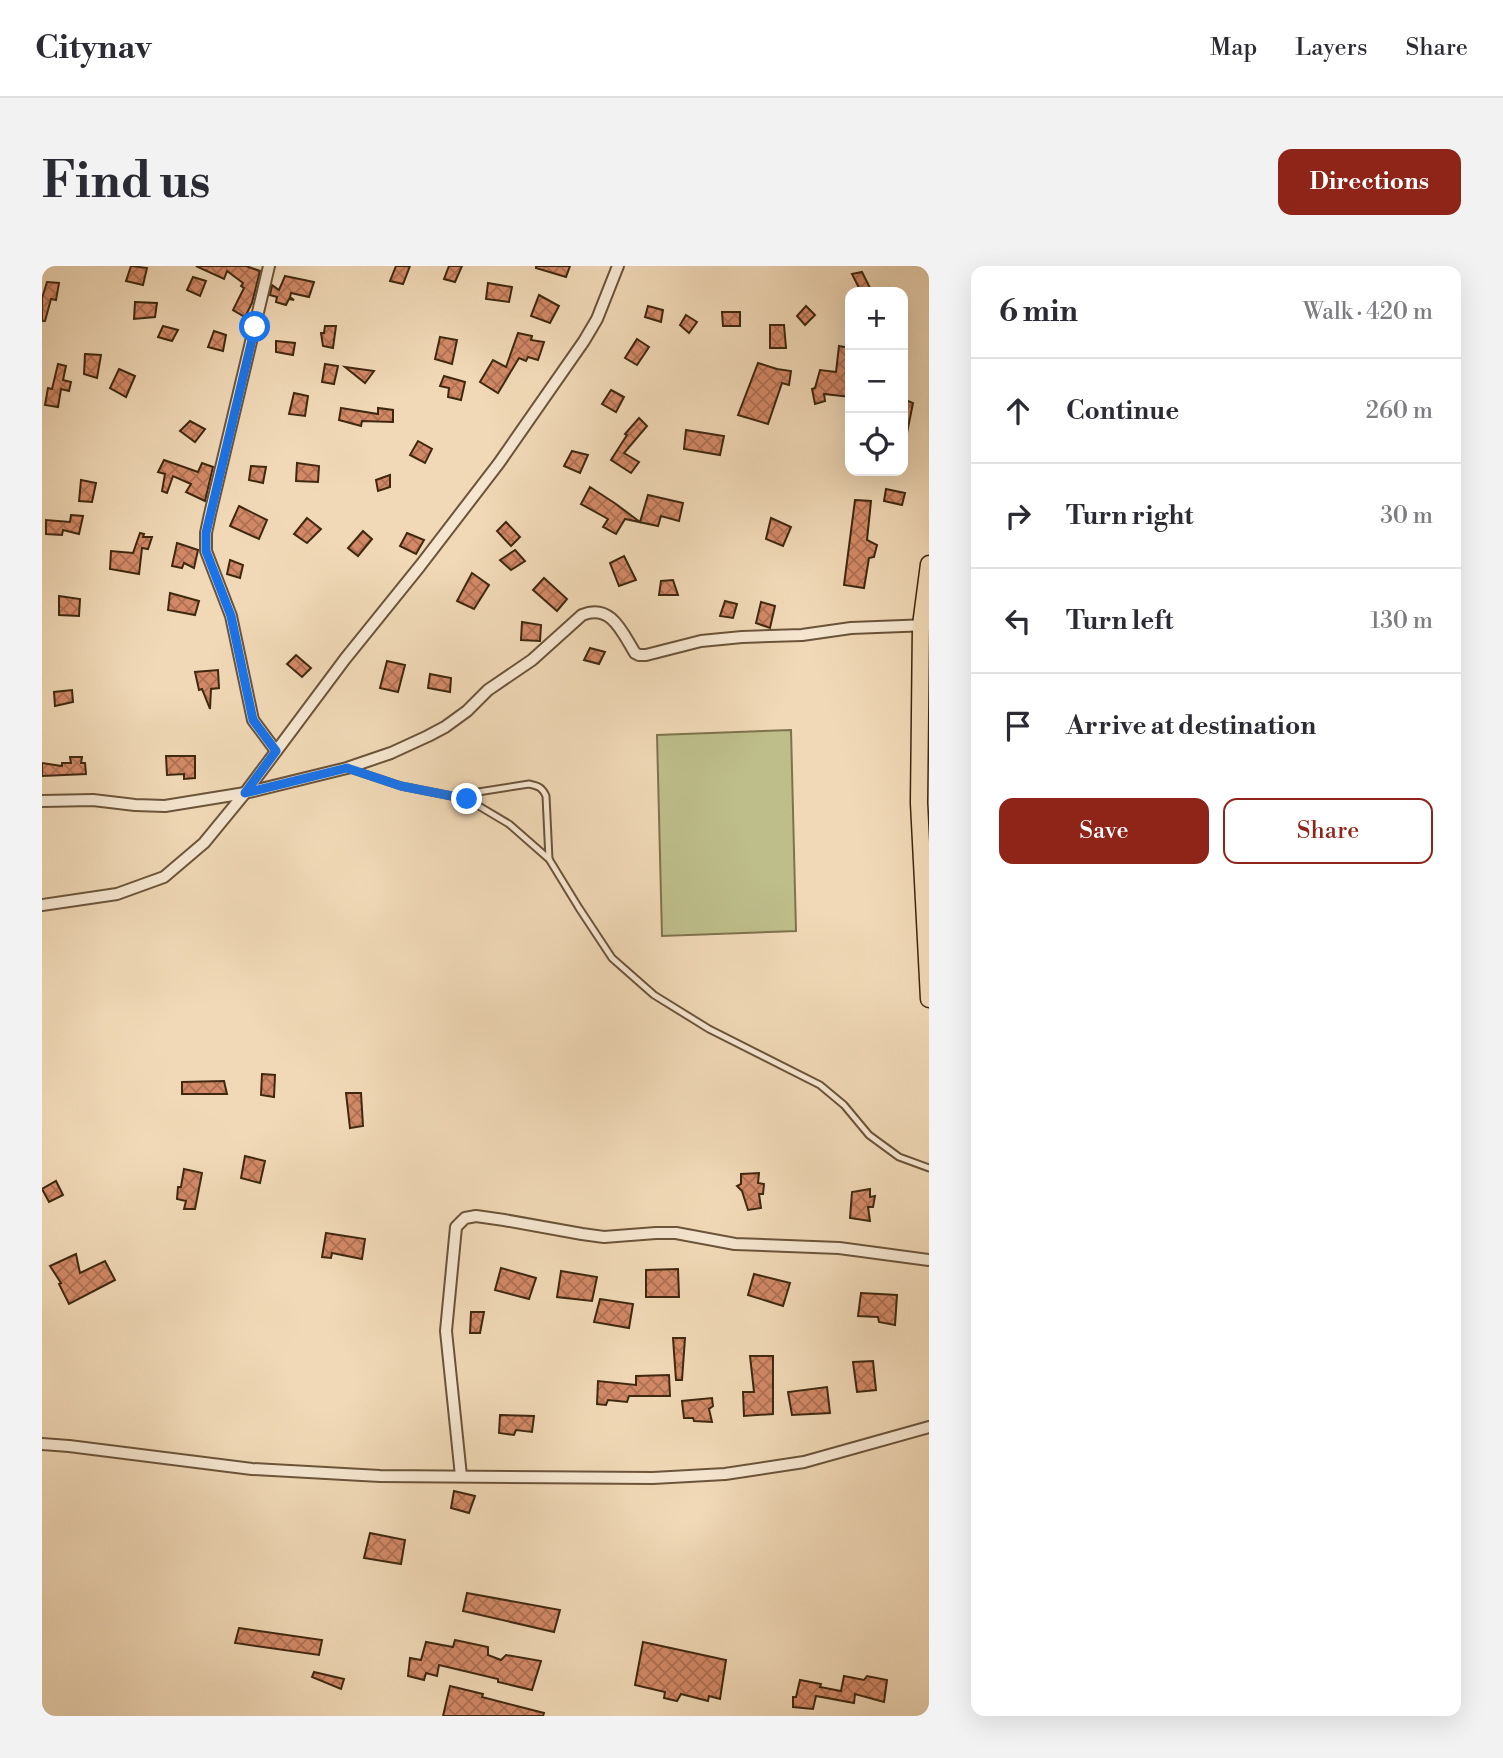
<!DOCTYPE html>
<html lang="en">
<head>
<meta charset="utf-8">
<style>
	body { margin:0; font-family:"Libre Bodoni",serif; background:#f2f2f3; color:#2b2b33 }
	.controls { position:absolute; right:21px; top:21px; display:grid; overflow:hidden; border-radius:14px; box-shadow:0 7px 28px #0002 }
	.controls button { width:63px; height:63px; display:grid; place-items:center; padding:0; border:0; border-bottom:2px solid #e1e1e2; background:#fff; color:#2b2b33; font:35px sans-serif }
	.stop { position:absolute; width:21px; height:21px; margin:-16px; border:5px solid #1a73e8; border-radius:50%; background:#fff }
	.stop.end { background:#1a73e8; border-color:#fff; box-shadow:0 2px 7px #0008 }
	.list { margin:0; padding:0; list-style:none }
	h2 { display:flex; justify-content:space-between; align-items:center; height:91px; margin:0; padding:0 28px; font-size:30px }
	h2 small { font-size:23px; font-weight:400; color:#7c7c81 }
	.list li { display:grid; grid-template-columns:46px 1fr auto; gap:21px; align-items:center; box-sizing:border-box; height:105px; padding:0 28px; border-top:2px solid #e1e1e2 }
	.list b { display:block; font-size:26px; white-space:nowrap }
	.list em { font-size:23px; font-style:normal; color:#7c7c81 }
	.actions { display:flex; gap:14px; padding:21px 28px }
	.actions a { flex:1; padding:16px 0; border:2px solid #8f2418; border-radius:14px; text-align:center; font-size:24px; color:#8f2418 }
	.actions .main { background:#8f2418; color:#fff }
	.icon { flex:none; width:38px; height:38px; fill:none; stroke:currentColor; stroke-width:2; stroke-linecap:round; stroke-linejoin:round }
	.map { position:relative; flex:none; width:887px; height:1450px; overflow:hidden; border-radius:14px }
	header { display:flex; align-items:center; gap:42px; box-sizing:border-box; height:98px; padding:0 35px; background:#fff; border-bottom:2px solid #e1e1e2 }
	header strong { font-size:33px }
	nav { display:flex; gap:38px; margin-inline-start:auto; font-size:24px }
	.intro { display:flex; align-items:center; justify-content:space-between; box-sizing:border-box; height:168px; padding:0 42px }
	h1 { margin:0; font-size:49px }
	.button { padding:18px 32px; border-radius:14px; background:#8f2418; color:#fff; font-size:24px; font-weight:700 }
	main { display:flex; gap:42px; padding:0 42px }
	aside { flex:1; background:#fff; border-radius:14px; box-shadow:0 7px 28px #0002 }
	.map>svg:first-child { display:block }
	.garden { fill:#bebe8b; stroke:#7e734d; stroke-width:2 }
	.building { fill:url(#building-cross-hatch); stroke:#3e280f; stroke-width:2 }
	.lines { fill:none; stroke-linecap:round; stroke-linejoin:round }
	.service-casing { stroke:#6b5439; stroke-width:9 }
	.minor-casing { stroke:#6b5439; stroke-width:14 }
	.primary-casing { stroke:#3e280f; stroke-width:19 }
	.service { stroke:#f6e6d0; stroke-width:5 }
	.minor { stroke:#f6e6d0; stroke-width:10 }
	.primary { stroke:#f1d9b7; stroke-width:16 }
	.route { stroke:#1a73e8; stroke-width:9 }
</style>
</head>
<body>
<header>
<strong>Citynav</strong>
<nav><a>Map</a><a>Layers</a><a>Share</a></nav>
</header>
<div class="intro"><h1>Find us</h1><a class="button">Directions</a></div>
<main>
<div class="map">
<svg width="887" height="1450" viewBox="0 0 887 1450">
	<defs>
		<pattern id="building-cross-hatch" width="8" height="8" patternUnits="userSpaceOnUse" patternTransform="scale(1.75)"><rect width="8" height="8" fill="#d38967"/><path d="M0 0l8 8M0 8l8-8" fill="none" stroke="#ad7053"/></pattern>
	</defs>
	<rect width="100%" height="100%" fill="#f1d9b7"/>
	<filter id="stains"><feTurbulence type="fractalNoise" baseFrequency=".00286" numOctaves="4"/><feColorMatrix values="0 0 0 0 .2 0 0 0 0 .09 0 0 0 0 .02 0 0 0 .5 -.17"/></filter>
	<radialGradient id="worn" r=".72"><stop offset=".6" stop-color="#630" stop-opacity="0"/><stop offset="1" stop-color="#630" stop-opacity=".3"/></radialGradient>
	<path class="garden" d="M749,464L754,665L620,670L615,469Z"/>
	<g class="building">
		<path d="M89,0L105,2L101,19L84,15Z"/>
		<path d="M154,0H204L218,5L210,37L203,51L191,44L202,22L199,20L201,17L185,5L182,13Z"/>
		<path d="M354,0H368L361,18L348,15Z"/>
		<path d="M407,0H420L413,16L402,13Z"/>
		<path d="M494,0H528L524,11L494,2Z"/>
		<path d="M820,6L830,26H819L810,8Z"/>
		<path d="M243,10L272,16L267,31L249,27L248,31L252,34L247,33L244,39L234,36L235,31L228,29L230,19L237,24Z"/>
		<path d="M151,11L164,15L158,30L145,24Z"/>
		<path d="M5,16L17,17L14,34L9,33L3,55H0V32Z"/>
		<path d="M446,17L470,21L467,36L444,33Z"/>
		<path d="M497,29L517,40L508,57L489,50Z"/>
		<path d="M93,36L115,37L113,51L92,53Z"/>
		<path d="M606,40L621,44L619,56L603,51Z"/>
		<path d="M764,40L773,49L763,59L755,50Z"/>
		<path d="M680,46H698V60H681Z"/>
		<path d="M644,49L655,56L647,67L638,59Z"/>
		<path d="M728,59H742L744,82H728Z"/>
		<path d="M121,60L136,64L130,75L116,71Z"/>
		<path d="M283,60H294L291,82L281,80L279,67H282Z"/>
		<path d="M172,65L184,69L181,85L166,81Z"/>
		<path d="M476,67L490,70L489,74L502,76L496,94L486,91L484,95L477,92L456,127L438,116L451,94L464,101Z"/>
		<path d="M398,71L415,74L410,98L393,93Z"/>
		<path d="M595,73L607,81L595,99L583,92Z"/>
		<path d="M234,75L253,77L251,89L234,86Z"/>
		<path d="M797,80L808,82V131L782,128L783,135L773,138L770,123L773,122L778,104L794,106Z"/>
		<path d="M43,88L59,89L55,112L42,108Z"/>
		<path d="M716,97L735,103L749,105L747,119L740,117L726,158L696,149Z"/>
		<path d="M16,98L24,100L21,114L29,116L27,125L19,123L16,141L3,139L6,122L10,123Z"/>
		<path d="M283,98L296,100L292,118L280,116Z"/>
		<path d="M303,101L332,105L323,117Z"/>
		<path d="M77,103L93,110L84,131L68,122Z"/>
		<path d="M402,110L423,116L419,134L406,131L407,122L398,120Z"/>
		<path d="M569,124L582,131L574,146L560,138Z"/>
		<path d="M252,127L266,130L263,150L247,148Z"/>
		<path d="M861,133L871,137L865,167L861,166Z"/>
		<path d="M299,142L336,148V142L351,144V156L320,155L319,160L297,154Z"/>
		<path d="M597,152L605,160L582,187L597,196L589,207L569,194L585,169L583,168Z"/>
		<path d="M148,155L163,163L153,176L138,165Z"/>
		<path d="M644,164L682,170L678,189L642,183Z"/>
		<path d="M376,175L390,183L383,197L368,189Z"/>
		<path d="M530,185L546,189L538,207L522,200Z"/>
		<path d="M122,194L156,206L160,197L171,201L163,235L144,226L149,218L131,210L125,227L120,225L123,208L116,206Z"/>
		<path d="M255,197L277,200L276,216L254,215Z"/>
		<path d="M209,200L224,201L221,217L207,214Z"/>
		<path d="M348,209V221L336,225L334,214Z"/>
		<path d="M39,214L54,217L50,236L37,235Z"/>
		<path d="M548,221L574,238L598,256L606,229L641,237L637,255L619,250L616,260L583,253L574,268L561,261L566,253L539,238Z"/>
		<path d="M844,223L863,227L860,239L842,235Z"/>
		<path d="M813,234L829,235L825,274L835,279L832,291L827,292L822,322L802,319Z"/>
		<path d="M197,240L225,254L217,273L188,260Z"/>
		<path d="M29,249L41,250L37,268L21,264L20,269L4,268V254L28,256Z"/>
		<path d="M265,252L279,263L265,277L252,268Z"/>
		<path d="M729,252L749,261L741,280L724,273Z"/>
		<path d="M464,256L478,271L469,280L455,265Z"/>
		<path d="M321,265L330,273L316,290L306,282Z"/>
		<path d="M98,267L102,268L101,271H110L106,283L100,282L97,308L68,303L69,285L91,287Z"/>
		<path d="M365,267L382,274L374,288L358,280Z"/>
		<path d="M135,277L156,284L152,302L142,297L140,302L130,300Z"/>
		<path d="M473,284L483,295L469,304L458,294Z"/>
		<path d="M582,290L594,314L577,320L568,297Z"/>
		<path d="M188,294L201,299L198,312L185,308Z"/>
		<path d="M430,307L447,319L432,343L415,335Z"/>
		<path d="M502,312L525,333L515,345L491,324Z"/>
		<path d="M631,314L636,329H617L619,315Z"/>
		<path d="M128,327L157,335L153,349L126,344Z"/>
		<path d="M17,330L38,333L37,350L17,349Z"/>
		<path d="M683,335L695,338L691,352L678,350Z"/>
		<path d="M719,336L733,340L728,362L714,357Z"/>
		<path d="M480,356L499,359L498,375L479,374Z"/>
		<path d="M548,382L563,386L557,398L542,394Z"/>
		<path d="M254,389L269,402L260,411L245,398Z"/>
		<path d="M345,395L363,399L356,426L338,422Z"/>
		<path d="M176,404L177,422L169,423L168,443L160,423L157,424L153,406Z"/>
		<path d="M388,408L409,412L408,426L386,422Z"/>
		<path d="M30,424L31,436L13,440L12,426Z"/>
		<path d="M124,490H153V512L142,513V508L125,509Z"/>
		<path d="M28,491H40L39,497H43L44,508L0,510V497L20,500V497H29Z"/>
		<path d="M220,808L233,809L232,831L219,829Z"/>
		<path d="M182,815L185,828H140V816Z"/>
		<path d="M304,827H319L321,860L308,862Z"/>
		<path d="M203,890L223,895L218,917L199,912Z"/>
		<path d="M142,903L160,907L153,943H142L144,935L135,933L136,921H139Z"/>
		<path d="M717,907L716,917L722,918L721,928H717L719,942L706,944L700,925L695,920L699,918V908Z"/>
		<path d="M14,915L21,929L7,936L0,923Z"/>
		<path d="M828,923V931L833,930L831,941H826L828,955L808,952L810,926Z"/>
		<path d="M284,967L323,973L320,993L290,987L289,992L280,991Z"/>
		<path d="M34,988L38,1007L63,995L73,1014L27,1038L17,1018L19,1017L8,1000Z"/>
		<path d="M459,1002L494,1012L487,1033L453,1024Z"/>
		<path d="M636,1003L637,1031H604V1004Z"/>
		<path d="M519,1005L555,1011L550,1035L515,1031Z"/>
		<path d="M712,1008L748,1017L741,1040L706,1029Z"/>
		<path d="M819,1027L855,1029L853,1059L837,1056L836,1051L816,1050Z"/>
		<path d="M558,1033L591,1038L587,1062L552,1056Z"/>
		<path d="M429,1046H442L438,1067H428Z"/>
		<path d="M631,1072H643L640,1114H634Z"/>
		<path d="M708,1090H731V1148L702,1150L701,1126H712Z"/>
		<path d="M831,1095L834,1124L815,1126L811,1096Z"/>
		<path d="M627,1109L628,1130H587L585,1136L566,1134L564,1139L555,1138L556,1115L594,1119V1110Z"/>
		<path d="M785,1121L788,1147L750,1149L746,1126Z"/>
		<path d="M670,1132L671,1140L667,1143L670,1156L652,1155L651,1152H642L640,1135Z"/>
		<path d="M458,1149L492,1150L490,1166L474,1164L472,1169L457,1167Z"/>
		<path d="M412,1225L433,1230L427,1247L409,1242Z"/>
		<path d="M328,1267L363,1274L359,1298L322,1292Z"/>
		<path d="M425,1327L518,1344L512,1366L421,1345Z"/>
		<path d="M197,1362L280,1374L277,1389L193,1377Z"/>
		<path d="M413,1374L446,1381V1389L459,1394L464,1389L499,1395L490,1424L456,1416V1413L397,1399L395,1410L384,1407L382,1414L366,1410L368,1392L379,1394L384,1376L411,1381Z"/>
		<path d="M601,1376L684,1394L678,1433L667,1430L666,1435L639,1428L635,1435L622,1432L623,1426L593,1419Z"/>
		<path d="M272,1406L302,1413L299,1423L270,1411Z"/>
		<path d="M802,1410L822,1414L825,1410L845,1414L842,1436L813,1428L812,1437L774,1430L771,1443L751,1441V1431H754L758,1414L779,1418L778,1421L799,1425Z"/>
		<path d="M408,1420L441,1428L440,1431L502,1447L501,1450H401Z"/>
	</g>
	<g class="lines">
		<g class="service-casing">
			<g id="service">
				<path d="M308,503L359,520L425,533L467,558L507,593L537,642L570,692L612,729L667,763L778,819L802,839L827,869L857,891L887,902"/>
				<path d="M417,529L487,518C496,520 500,521 504,530L507,593"/>
			</g>
		</g>
		<g class="minor-casing">
			<g id="minor">
				<path d="M227,0L168,248L164,267V285L189,350L211,454L234,485"/>
				<path d="M0,535L51,534L93,539L123,540L203,527L305,502L349,487L386,470L403,461L425,445L446,424L490,394L540,349C569,337 580,366 593,387L597,389H604L659,375L700,371L760,369L809,362L887,359"/>
				<path d="M0,639L75,628L122,611L162,577L203,527L303,393L378,300L457,197L542,75L555,53L576,0"/>
				<path d="M0,1178L27,1180L210,1203L338,1210L611,1212L683,1208L762,1196L887,1161"/>
				<path d="M419,1210L404,1065L414,961L423,952L434,950L462,954L540,968L562,971L614,967H634L693,978L797,982L887,994"/>
			</g>
		</g>
		<g class="primary-casing">
			<path id="primary" d="M887,298L879,359L877,537L887,733"/>
		</g>
		<use href="#service" class="service"/>
		<use href="#minor" class="minor"/>
		<use href="#primary" class="primary"/>
	</g>
	<g class="lines">
		<path class="route" d="M213,61L164,267V285L189,350L211,454L234,485L203,527L305,502L359,520L425,533"/>
	</g>
	<rect width="100%" height="100%" filter="url(#stains)"/>
	<rect width="100%" height="100%" fill="url(#worn)"/>
</svg>
<div class="controls">
<button>+</button>
<button>−</button>
<button><svg class="icon" aria-label="locate" viewBox="0 0 24 24"><circle cx="12" cy="12" r="6"/><path d="M12 2v4M12 18v4M2 12h4M18 12h4"/></svg></button>
</div>
<div class="stop" style="left:213px;top:61px"></div>
<div class="stop end" style="left:425px;top:533px"></div>
</div>
<aside>
<h2>6 min<small>Walk · 420 m</small></h2>
<ul class="list">
<li><svg class="icon" aria-label="ahead" viewBox="0 0 24 24"><path d="M12 20V5M6 11l6-6 6 6"/></svg><div><b>Continue</b></div><em>260 m</em></li>
<li><svg class="icon" aria-label="right" viewBox="0 0 24 24"><path d="M7 20v-9h11M14 6l5 5-5 5"/></svg><div><b>Turn right</b></div><em>30 m</em></li>
<li><svg class="icon" aria-label="left" viewBox="0 0 24 24"><path d="M17 20v-9H6M10 6l-5 5 5 5"/></svg><div><b>Turn left</b></div><em>130 m</em></li>
<li><svg class="icon" aria-label="arrive" viewBox="0 0 24 24"><path d="M6 21V4h12l-3 4 3 4H6"/></svg><div><b>Arrive at destination</b></div></li>
</ul>
<div class="actions"><a class="main">Save</a><a>Share</a></div>
</aside>
</main>
</body>
</html>
